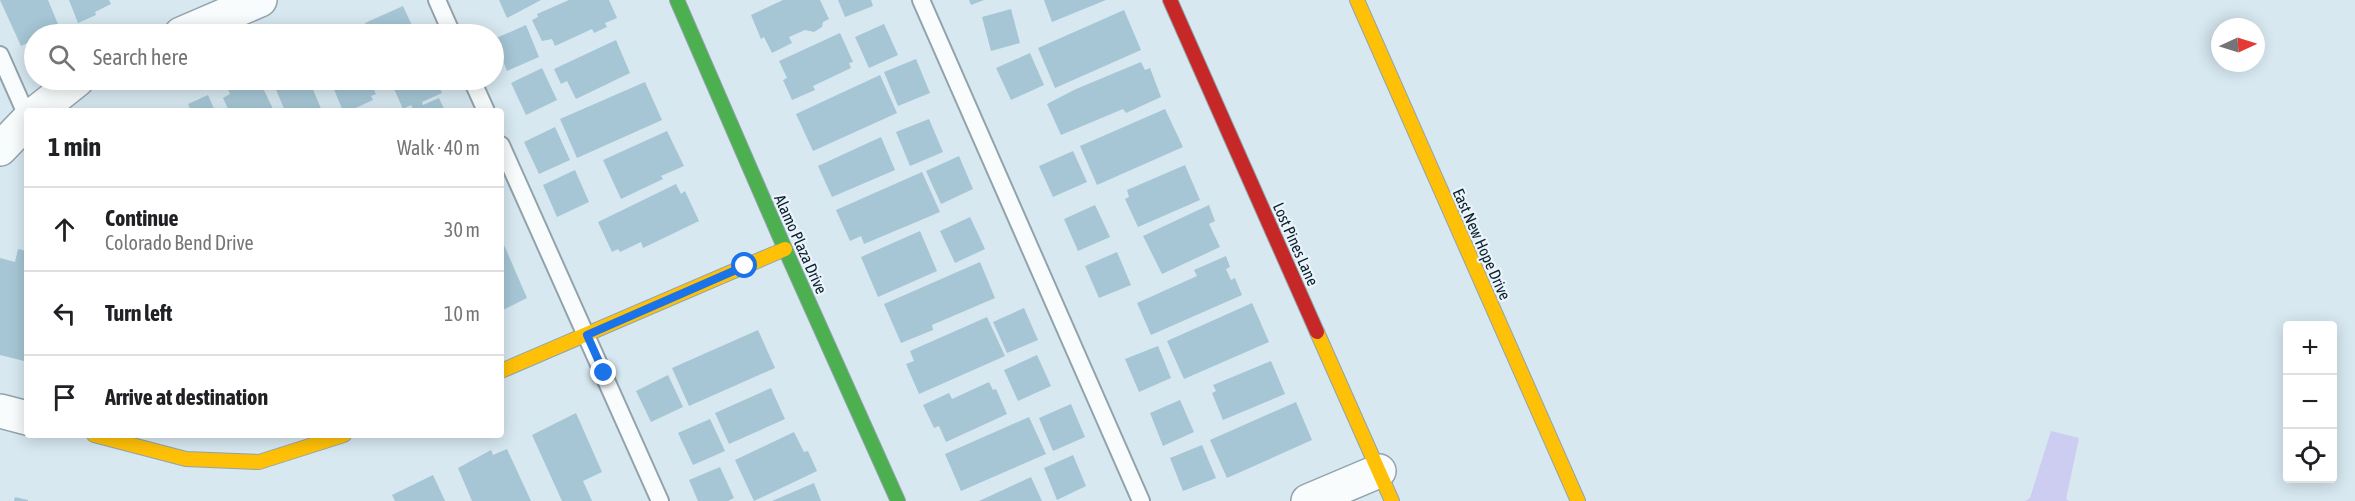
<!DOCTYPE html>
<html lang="en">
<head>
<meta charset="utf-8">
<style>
	body { margin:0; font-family:"Asap Condensed",sans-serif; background:#f6f6f6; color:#202124 }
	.controls { position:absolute; right:18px; bottom:18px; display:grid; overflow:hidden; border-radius:6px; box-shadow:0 3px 15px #0003 }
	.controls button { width:54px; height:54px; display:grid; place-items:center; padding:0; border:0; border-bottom:2px solid #e0e0e0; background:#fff; color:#202124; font:30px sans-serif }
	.compass { position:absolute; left:2211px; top:18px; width:54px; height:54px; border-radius:50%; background:#fff; box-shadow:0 3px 15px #0003; rotate:86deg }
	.stop { position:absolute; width:18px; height:18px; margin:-14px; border:4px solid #1a73e8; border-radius:50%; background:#fff }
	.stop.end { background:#1a73e8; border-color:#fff; box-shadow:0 2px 6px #0008 }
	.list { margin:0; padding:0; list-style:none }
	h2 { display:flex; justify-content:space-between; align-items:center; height:78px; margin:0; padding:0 24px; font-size:26px }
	h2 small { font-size:20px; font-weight:400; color:#757577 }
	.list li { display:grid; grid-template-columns:39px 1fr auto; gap:18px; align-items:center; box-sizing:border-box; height:84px; padding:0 24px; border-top:2px solid #e0e0e0 }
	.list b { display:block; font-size:22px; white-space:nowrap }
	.list p { margin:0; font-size:20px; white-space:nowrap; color:#757577 }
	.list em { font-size:20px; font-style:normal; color:#757577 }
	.icon { flex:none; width:33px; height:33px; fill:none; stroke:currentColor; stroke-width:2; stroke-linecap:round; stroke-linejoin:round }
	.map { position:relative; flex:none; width:2355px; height:501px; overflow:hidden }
	.search { position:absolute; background:#fff; box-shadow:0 3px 15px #0003; left:24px; top:24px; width:480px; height:66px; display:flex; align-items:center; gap:15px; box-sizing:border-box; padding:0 21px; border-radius:33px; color:#757577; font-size:22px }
	.panel { position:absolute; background:#fff; box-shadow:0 3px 15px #0003; left:24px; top:108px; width:480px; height:330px; border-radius:6px }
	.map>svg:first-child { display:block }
	.water { fill:#cdccf1 }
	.building { fill:#a6c6d5 }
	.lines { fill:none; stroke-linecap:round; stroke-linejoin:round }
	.lane-casing { stroke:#92a3ac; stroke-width:20 }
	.street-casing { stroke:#92a3ac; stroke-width:36 }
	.fast-casing { stroke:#92a3ac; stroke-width:16 }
	.slow-casing { stroke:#92a3ac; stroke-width:16 }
	.jam-casing { stroke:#92a3ac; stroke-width:16 }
	.lane { stroke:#f9fcfd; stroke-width:16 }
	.street { stroke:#f9fcfd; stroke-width:33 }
	.fast { stroke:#4caf50; stroke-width:14 }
	.slow { stroke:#ffc107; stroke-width:14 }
	.jam { stroke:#c62828; stroke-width:14 }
	.route { stroke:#1a73e8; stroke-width:8 }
	.labels { text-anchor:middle; stroke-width:4.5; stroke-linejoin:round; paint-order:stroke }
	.street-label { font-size:16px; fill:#0b202b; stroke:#eaf4fa }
</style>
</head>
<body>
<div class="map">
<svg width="2355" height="501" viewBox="0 0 2355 501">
	<rect width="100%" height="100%" fill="#d7e8f1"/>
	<path class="water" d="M2051,431L2079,438L2066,499L2069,501H2025L2030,498Z"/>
	<g class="building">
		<path d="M0,0H48L60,29L47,34H34V40L21,46Z"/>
		<path d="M69,0H109L111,4L95,12L96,15L78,23Z"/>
		<path d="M499,0H541L507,18Z"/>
		<path d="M569,0H609L617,18L605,23L607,27L594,33L592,29L555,46L552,39L542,41L532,20L538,17L537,14Z"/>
		<path d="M783,0H820L829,19L823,22L822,27L814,32L805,30L789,37L792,43L772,53L764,37L761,39L751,15Z"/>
		<path d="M838,0H871L873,6L845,17Z"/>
		<path d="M969,0H984L971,5Z"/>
		<path d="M1044,0H1106L1052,22Z"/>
		<path d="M403,6L416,34H370L365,23Z"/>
		<path d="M1011,9L1020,43L991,51L982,17Z"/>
		<path d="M1124,10L1141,50L1055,88L1038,48Z"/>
		<path d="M884,24L898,55L869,68L855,37Z"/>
		<path d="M526,25L539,57L507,71L494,39Z"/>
		<path d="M353,29L356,34H341Z"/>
		<path d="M840,33L853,62L849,63L851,68L813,86L815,90L792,100L783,80L787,78L779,61Z"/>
		<path d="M616,40L630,73L576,99L567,81L561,84L554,69Z"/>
		<path d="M1030,53L1044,85L1011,100L996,68Z"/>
		<path d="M916,59L930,93L898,106L884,72Z"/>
		<path d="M1141,62L1145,70L1150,68L1161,97L1126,113L1123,109L1061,135L1047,104L1076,89Z"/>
		<path d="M542,68L557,100L526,115L511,83Z"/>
		<path d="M880,75L897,113L813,151L796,114Z"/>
		<path d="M238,80H259L274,111H229L223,98L230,94L226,85Z"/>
		<path d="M272,80H309L322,111H285Z"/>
		<path d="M330,80H369L376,94L371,96L373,100L349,111H343Z"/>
		<path d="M390,80H436L442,93L422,102L423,105L439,98L445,111H414L411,105L403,109Z"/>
		<path d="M645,82L662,120L577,158L560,119Z"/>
		<path d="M208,95L215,111H191L188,104Z"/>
		<path d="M1165,109L1183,147L1097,185L1080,146Z"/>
		<path d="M929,119L943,152L910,166L896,132Z"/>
		<path d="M555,127L570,160L539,174L524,142Z"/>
		<path d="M667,131L684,166L661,176L663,179L621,199L603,160Z"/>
		<path d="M881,137L895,170L832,197L818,166Z"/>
		<path d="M1073,151L1087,182L1053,197L1039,166Z"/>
		<path d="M959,156L973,189L941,204L926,171Z"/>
		<path d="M1185,165L1200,200L1138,227L1125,199L1129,197L1127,190Z"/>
		<path d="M575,170L589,202L557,217L543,185Z"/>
		<path d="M922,172L940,212L864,244L861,236L850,241L836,210Z"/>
		<path d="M676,184L681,194L685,191L699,221L643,248L641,242L620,252L618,249L612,252L598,222Z"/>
		<path d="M1095,205L1110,237L1078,251L1064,219Z"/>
		<path d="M1209,205L1215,221L1209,224L1220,247L1162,274L1143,236Z"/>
		<path d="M970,217L985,249L955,263L940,231Z"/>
		<path d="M920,231L937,271L878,297L861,257Z"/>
		<path d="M501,238L527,298L501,311Z"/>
		<path d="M18,249L27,251V351L24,361L0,355V258L15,262Z"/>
		<path d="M1117,252L1131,285L1099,298L1085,266Z"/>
		<path d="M1226,256L1230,267L1226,269L1231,280L1235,278L1242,295L1151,335L1137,303L1197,276L1194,270Z"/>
		<path d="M980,262L995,298L932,325L933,330L901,343L884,304Z"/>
		<path d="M1252,303L1269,342L1184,379L1167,341Z"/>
		<path d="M1024,308L1038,340L1007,353L993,322Z"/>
		<path d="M987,317L1005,356L919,394L906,364L914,361L910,351Z"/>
		<path d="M758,330L775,368L689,406L672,368Z"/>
		<path d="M1158,346L1171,378L1139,392L1125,359Z"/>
		<path d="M1037,355L1051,386L1018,401L1004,370Z"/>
		<path d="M1271,361L1285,394L1223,420L1212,393L1216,391L1213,385Z"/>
		<path d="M668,375L683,407L651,422L636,391Z"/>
		<path d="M989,382L993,390L996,389L1007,414L946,442L939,426L934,428L923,405L949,393L952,399Z"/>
		<path d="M771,388L785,419L729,444L715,413Z"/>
		<path d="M1180,400L1194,432L1163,446L1150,413Z"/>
		<path d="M1296,402L1312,440L1227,478L1210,440Z"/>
		<path d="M1071,404L1085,437L1053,451L1039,418Z"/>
		<path d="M576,413L602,472L583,481L592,501H562L532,435Z"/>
		<path d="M1029,417L1046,454L961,491L945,454Z"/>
		<path d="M710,419L725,451L693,465L678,433Z"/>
		<path d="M794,432L804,452L808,451L817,471L754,501L735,460Z"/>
		<path d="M1202,445L1216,478L1183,491L1170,458Z"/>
		<path d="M507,449L531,501H472L458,468L491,450L493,455Z"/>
		<path d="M1073,455L1086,486L1057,500L1044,468Z"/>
		<path d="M720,467L734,498L728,501H698L689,480Z"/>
		<path d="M433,475L445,501H395L392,495Z"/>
		<path d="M1031,477L1042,501H979Z"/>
		<path d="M814,483L821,501H772Z"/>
		<path d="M15,497L28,500V501H14Z"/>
	</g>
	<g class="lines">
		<g class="lane-casing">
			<g id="lane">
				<path d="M437,0L452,34"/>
				<path d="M921,0L1141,501"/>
				<path d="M0,55L27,116"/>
				<path d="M472,80L486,111"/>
				<path d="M501,145L660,501"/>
			</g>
		</g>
		<g class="street-casing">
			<g id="street">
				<path d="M181,34L260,0"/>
				<path d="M38,111L77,80"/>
				<path d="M0,149L27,121"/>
				<path d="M0,411L27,418"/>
				<path d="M1308,501L1379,471"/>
			</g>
		</g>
		<g class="fast-casing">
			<path id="fast" d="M677,0L785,249L898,501"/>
		</g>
		<g class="slow-casing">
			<g id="slow">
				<path d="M1357,0L1578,501"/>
				<path d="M1317,332L1392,501"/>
				<path d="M501,371L785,249"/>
				<path d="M94,435L186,459L259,462L344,435"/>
			</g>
		</g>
		<g class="jam-casing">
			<path id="jam" d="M1170,0L1317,332"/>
		</g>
		<use href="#lane" class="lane"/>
		<use href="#street" class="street"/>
		<use href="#fast" class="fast"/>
		<use href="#slow" class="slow"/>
		<use href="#jam" class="jam"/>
	</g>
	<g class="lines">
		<path class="route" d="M604,373L587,335L745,266"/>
	</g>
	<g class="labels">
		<g class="street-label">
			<text transform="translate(801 244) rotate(66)" y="6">Alamo Plaza Drive</text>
			<text transform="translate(1296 244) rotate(66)" y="6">Lost Pines Lane</text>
			<text transform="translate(1482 244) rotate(66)" y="6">East New Hope Drive</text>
		</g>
	</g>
</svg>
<div class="controls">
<button>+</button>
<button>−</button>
<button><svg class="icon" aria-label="locate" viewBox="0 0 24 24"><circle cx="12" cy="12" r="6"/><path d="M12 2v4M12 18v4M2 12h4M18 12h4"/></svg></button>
</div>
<svg class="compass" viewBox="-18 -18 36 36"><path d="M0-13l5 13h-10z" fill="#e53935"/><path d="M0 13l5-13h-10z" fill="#757577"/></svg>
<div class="stop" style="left:745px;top:266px"></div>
<div class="stop end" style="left:604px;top:373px"></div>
<div class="search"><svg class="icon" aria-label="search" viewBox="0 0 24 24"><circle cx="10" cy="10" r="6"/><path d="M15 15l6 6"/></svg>Search here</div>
<section class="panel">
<h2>1 min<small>Walk · 40 m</small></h2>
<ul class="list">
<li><svg class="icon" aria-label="ahead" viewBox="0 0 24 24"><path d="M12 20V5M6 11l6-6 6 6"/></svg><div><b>Continue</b><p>Colorado Bend Drive</p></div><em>30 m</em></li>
<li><svg class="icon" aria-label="left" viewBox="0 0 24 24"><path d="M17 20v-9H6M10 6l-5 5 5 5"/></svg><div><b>Turn left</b></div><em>10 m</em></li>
<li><svg class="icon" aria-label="arrive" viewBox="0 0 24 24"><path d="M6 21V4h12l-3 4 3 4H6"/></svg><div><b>Arrive at destination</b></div></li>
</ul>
</section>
</div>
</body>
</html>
